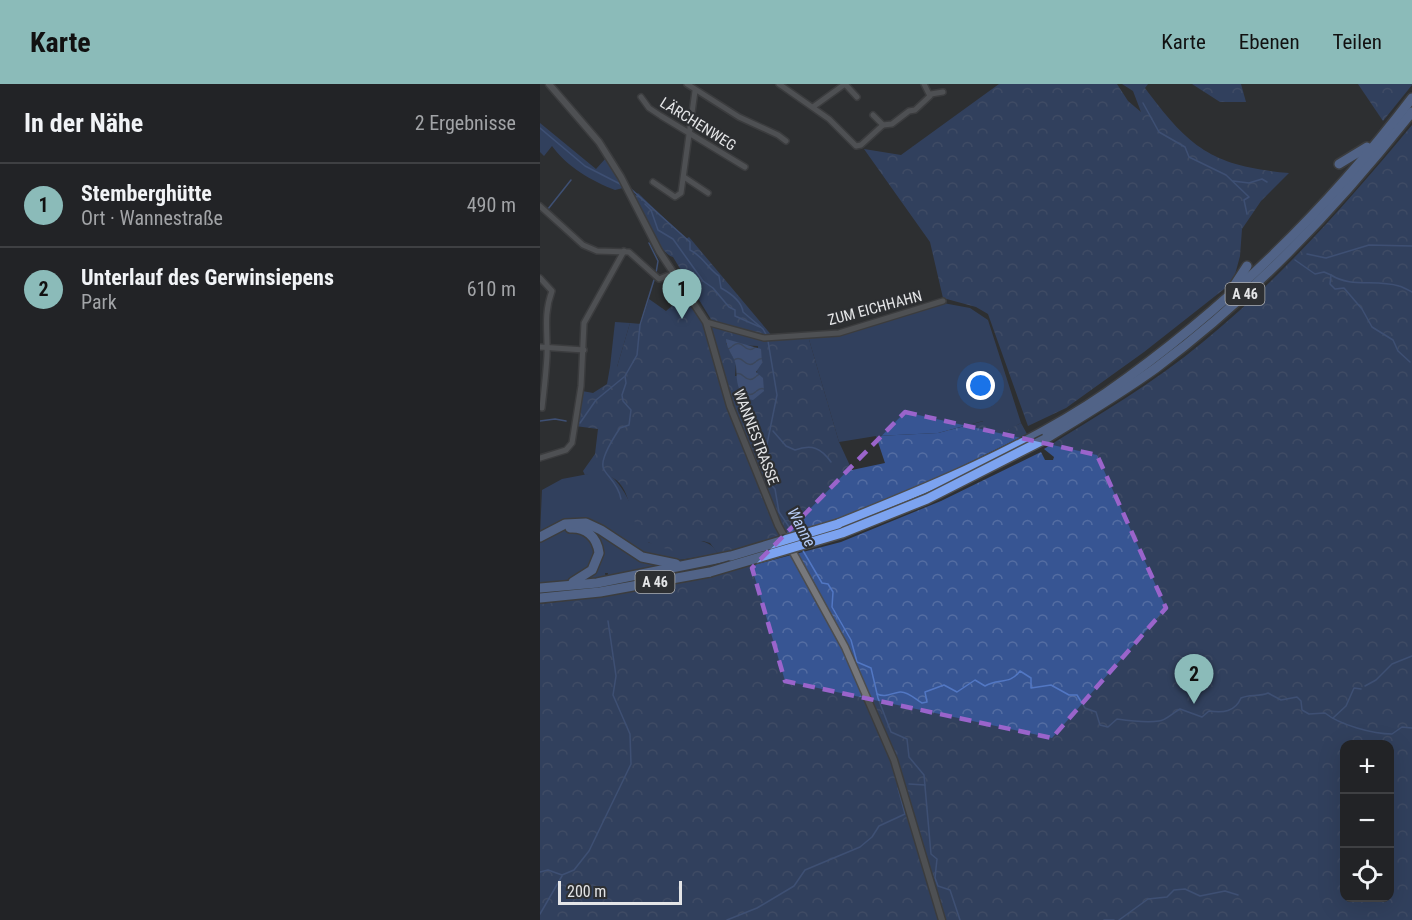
<!DOCTYPE html>
<html lang="de">
<head>
<meta charset="utf-8">
<style>
	body { margin:0; font-family:"Roboto Condensed",sans-serif; background:#2a2b2e; color:#f1f3f6 }
	.controls { position:absolute; right:18px; bottom:18px; display:grid; overflow:hidden; border-radius:12px; box-shadow:0 6px 24px #0002 }
	.controls button { width:54px; height:54px; display:grid; place-items:center; padding:0; border:0; border-bottom:2px solid #3f4043; background:#222326; color:#f1f3f6; font:30px sans-serif }
	.scale { position:absolute; left:18px; bottom:15px; width:124px; box-sizing:border-box; padding-left:6px; border:3px solid #e4e5e7; border-top:0; font-size:16px; line-height:21px; white-space:nowrap; color:#e4e5e7; -webkit-text-stroke:4px #2d2f32; paint-order:stroke }
	.you { position:absolute; left:441px; top:302px; width:21px; height:21px; margin:-15px; border:4px solid #fff; border-radius:50%; background:#1a73e8; box-shadow:0 0 0 9px #1a73e833 }
	.badge { display:grid; place-items:center; width:39px; height:39px; border-radius:50%; background:#8bbbb9; color:#111; font-size:20px; font-weight:700 }
	.pin { position:absolute; translate:-50% -50px; filter:drop-shadow(0 2px 3px #0008) }
	.pin::after { content:''; position:absolute; top:32px; width:21px; height:18px; background:inherit; clip-path:polygon(0 0,100% 0,50% 100%) }
	.list { margin:0; padding:0; list-style:none }
	h2 { display:flex; justify-content:space-between; align-items:center; height:78px; margin:0; padding:0 24px; font-size:26px }
	h2 small { font-size:20px; font-weight:400; color:#a2a4a7 }
	.list li { display:grid; grid-template-columns:39px 1fr auto; gap:18px; align-items:center; box-sizing:border-box; height:84px; padding:0 24px; border-top:2px solid #3f4043 }
	.list b { display:block; font-size:22px; white-space:nowrap }
	.list p { margin:0; font-size:20px; white-space:nowrap; color:#a2a4a7 }
	.list em { font-size:20px; font-style:normal; color:#a2a4a7 }
	.icon { flex:none; width:33px; height:33px; fill:none; stroke:currentColor; stroke-width:2; stroke-linecap:round; stroke-linejoin:round }
	.map { position:relative; flex:none; width:872px; height:836px; overflow:hidden }
	header { display:flex; align-items:center; gap:36px; box-sizing:border-box; height:84px; padding:0 30px; background:#8bbbb9; color:#111 }
	header strong { font-size:28px }
	nav { display:flex; gap:33px; margin-inline-start:auto; font-size:21px }
	main { display:flex }
	aside { flex:1; background:#222326 }
	.map>svg:first-child { display:block }
	.green { fill:#375593 }
	.forest { fill:url(#forest-crowns); fill-rule:evenodd }
	.water { fill:url(#water-waves) }
	.lines { fill:none; stroke-linecap:round; stroke-linejoin:round }
	.stream { stroke:#5277c3; stroke-width:1.5 }
	.minor-casing { stroke:#4c4d4f; stroke-width:8 }
	.tertiary-casing { stroke:#4c4d4f; stroke-width:9 }
	.motorway-casing { stroke:#4c4d4f; stroke-width:12 }
	.minor { stroke:#77787c; stroke-width:5 }
	.tertiary { stroke:#77787c; stroke-width:6 }
	.motorway { stroke:#7ca3f0; stroke-width:9 }
	.motorway-bridge-casing { stroke:#4c4d4f; stroke-width:12; stroke-linecap:butt }
	.motorway-bridge { stroke:#7ca3f0; stroke-width:9 }
	.marked { fill:none; stroke:#9a64cb; stroke-width:4.5; stroke-dasharray:12 8; stroke-linejoin:round }
	.labels { text-anchor:middle; stroke-width:4.5; stroke-linejoin:round; paint-order:stroke }
	.shield { fill:#2d2f32; stroke:#adaeb1; stroke-width:1.5 }
	.shield-label { font-size:14px; font-weight:bold; fill:#e4e5e7 }
	.street-label { font-size:15px; fill:#e4e5e7; stroke:#2d2f32 }
	.water-label { font-size:16px; font-style:italic; fill:#b7ccf5; stroke:#2d2f32 }
</style>
</head>
<body>
<header>
<strong>Karte</strong>
<nav><a>Karte</a><a>Ebenen</a><a>Teilen</a></nav>
</header>
<main>
<aside>
<h2>In der Nähe<small>2 Ergebnisse</small></h2>
<ul class="list">
<li><span class="badge">1</span><div><b>Stemberghütte</b><p>Ort · Wannestraße</p></div><em>490 m</em></li>
<li><span class="badge">2</span><div><b>Unterlauf des Gerwinsiepens</b><p>Park</p></div><em>610 m</em></li>
</ul>
</aside>
<div class="map">
<svg width="872" height="836" viewBox="0 0 872 836">
	<defs>
		<pattern id="forest-crowns" width="20" height="18" patternUnits="userSpaceOnUse" patternTransform="scale(1.5)"><rect width="20" height="18" fill="#375593"/><path d="M2 6a3 3 0 1 1 6 0M12 15a3 3 0 1 1 6 0" fill="none" stroke="#546da2"/></pattern>
		<pattern id="water-waves" width="16" height="10" patternUnits="userSpaceOnUse" patternTransform="scale(1.5)"><rect width="16" height="10" fill="#5277c3"/><path d="M0 5q4-4 8 0t8 0" fill="none" stroke="#4c6391"/></pattern>
	</defs>
	<rect width="100%" height="100%" fill="#2d2f32"/>
	<g class="green">
		<path d="M0,39L56,85L66,74L83,104L75,106C52,97 27,83 12,62L4,72L0,68Z"/>
		<path d="M403,219L430,224L448,236L481,339L451,356L443,337L398,349L336,352L299,358L268,252L300,251Z"/>
		<path d="M75,238L90,239L77,283H70Z"/>
		<path d="M64,387C89,402 94,435 109,459C114,459 119,461 124,461C145,462 165,447 178,470L132,477L98,468L44,437L0,451L2,406L22,395Z"/>
		<path d="M33,440L59,447L129,481L67,494L68,489H65L66,494L42,497L60,464Z"/>
		<path d="M33,445L40,447L55,460V478L33,496L0,499V459L21,447Z"/>
	</g>
	<g class="forest">
		<path d="M459,0H577L588,17L601,28L593,7L582,0H608L605,4C650,65 673,82 749,89L721,117L702,145L700,172L693,198L604,268L526,324L488,342L448,230L436,223L403,214L390,158L324,65L361,71Z"/>
		<path d="M652,0H701L706,18H680Z"/>
		<path d="M818,0H872V1L843,37Z"/>
		<path d="M872,41V836H0V520L67,512L152,497L301,458L401,417L501,368L505,376H513L514,373L504,365C558,331 614,299 663,258C741,194 808,118 872,41ZM804,660H850V814H804Z"/>
		<path d="M98,109L146,155L149,153L233,253L172,237L133,173C119,170 101,126 94,112Z"/>
		<path d="M146,210L165,239L185,312L242,452L178,470L170,459L163,457L136,468C128,465 109,460 105,456C83,433 98,382 45,391L43,387L55,370L58,345L35,342L42,307L53,309L67,300L70,283H77L90,239L101,240L109,215L126,227Z"/>
		<path d="M168,239L210,253L268,252L299,358L312,386L345,379L336,352L398,349L444,337L451,355L481,339L487,350C409,389 330,428 245,451L185,300ZM190,257L201,261L218,262L217,291L195,292L196,279L186,259Z"/>
	</g>
	<path class="water" d="M186,255L221,265L222,279L216,288L223,294L224,307L213,316L204,314C196,302 197,295 196,282C195,273 186,265 186,255Z"/>
	<g class="lines">
		<g class="stream">
			<path d="M603,19L619,48L645,63L649,73L686,91L709,113L704,116L707,130"/>
			<path d="M0,44L45,82L84,102"/>
			<path d="M693,97L709,99L722,95L727,98"/>
			<path d="M91,105L150,158V166C163,172 168,185 179,192L181,204C190,209 202,218 203,228L223,245L227,252"/>
			<path d="M105,120L111,126L118,146L133,155L163,197L173,204L189,223L195,226V232L220,243"/>
			<path d="M8,125L31,96"/>
			<path d="M109,159L118,177L116,189"/>
			<path d="M767,170L786,174L829,161L872,162"/>
			<path d="M755,176L775,190L784,188L791,191L790,200L795,205L804,204L822,225L832,243L853,256L858,267L870,278"/>
			<path d="M791,191C811,204 835,195 859,202C863,203 868,206 872,208"/>
			<path d="M228,257L237,311L225,370V394L235,405L239,428L254,450"/>
			<path d="M0,337L15,335L26,337"/>
			<path d="M40,339L56,316L84,293"/>
			<path d="M233,347L246,362L255,366C272,360 281,364 291,378"/>
			<path d="M81,415C78,398 64,390 63,383C61,373 74,353 80,344L89,341L91,326L83,317L82,311L86,299L85,292L97,271L100,241L114,196"/>
			<path d="M262,465L282,499L288,500L293,508L292,523L311,556L317,578L331,584L338,614L351,648L367,655L369,673L384,691L391,770L397,775L395,794L398,802L410,806L420,836"/>
			<path d="M825,602L836,596L852,580L872,572"/>
			<path d="M337,610C346,614 351,609 360,608C368,607 376,616 382,619L387,618L385,608L404,601L417,608L435,596L445,602C458,594 470,601 480,587L491,594V604L511,601L529,611H537L545,624L556,628L560,641L568,643L577,635C591,637 606,639 619,637C625,637 634,628 640,625L662,633L669,627C683,629 695,628 701,614C710,610 719,613 728,609L741,616L757,613L761,617L762,626L769,630L785,629C800,641 833,650 852,650L862,643L872,644"/>
			<path d="M793,634L806,622L814,604L821,605"/>
			<path d="M369,700L385,701"/>
			<path d="M0,788L8,786L22,791L34,786L49,767L91,680L90,650L73,611L76,592L68,537"/>
			<path d="M0,830L22,792"/>
			<path d="M187,836L217,824L254,802L265,786L320,763L332,753L339,742L365,730L358,704"/>
			<path d="M564,836H574"/>
			<path d="M579,836L608,815L627,813L634,806L645,805L660,812L685,807L698,811"/>
		</g>
		<g class="minor-casing">
			<g id="minor">
				<path d="M147,0L199,33L238,51L246,57"/>
				<path d="M239,0L289,35L316,62L321,61L343,41L352,40L369,27L375,26L390,12L384,0"/>
				<path d="M391,10L403,8"/>
				<path d="M101,13L109,24L121,32L205,83"/>
				<path d="M273,23L305,0L317,13"/>
				<path d="M333,31L343,41"/>
				<path d="M144,93L168,109"/>
				<path d="M113,98L135,113L141,109L155,7"/>
				<path d="M0,122L43,161L57,167L89,168L119,195L134,189"/>
				<path d="M0,194L12,207C3,231 8,249 7,272C6,290 4,307 2,324"/>
				<path d="M166,238L224,254L299,249L403,217"/>
				<path d="M0,263L44,266"/>
				<path d="M0,374L26,366L32,359L41,302L44,239L84,167"/>
			</g>
		</g>
		<g class="tertiary-casing">
			<path id="tertiary" d="M9,0L59,58L81,93L119,167L166,238L190,322L238,441L305,563L354,676L402,836"/>
		</g>
		<g class="motorway-casing">
			<g id="motorway">
				<path d="M799,80L827,63"/>
				<path d="M692,205L707,182"/>
				<path d="M505,355C543,332 580,310 616,284C713,212 797,123 872,28"/>
				<path d="M298,440C388,404 486,364 566,309C683,227 786,127 872,14"/>
				<path d="M30,444C46,443 57,453 59,469L52,486L33,498"/>
				<path d="M0,453L25,440L46,439L61,446L102,473L136,480"/>
				<path d="M0,504L57,499L191,472"/>
				<path d="M0,514L60,508L170,488"/>
			</g>
		</g>
		<use href="#minor" class="minor"/>
		<use href="#tertiary" class="tertiary"/>
		<use href="#motorway" class="motorway"/>
		<g class="motorway-bridge-casing">
			<g id="motorway-bridge">
				<path d="M191,472L298,440"/>
				<path d="M170,488L302,449L387,415L505,355"/>
			</g>
		</g>
		<use href="#motorway-bridge" class="motorway-bridge"/>
	</g>
	<path d="M0 0H872V836H0ZM365,328L557,371L626,524L512,654L245,597L212,484Z" fill="#2d2f32" fill-opacity=".55" fill-rule="evenodd"/>
	<path class="marked" d="M365,328L557,371L626,524L512,654L245,597L212,484Z"/>
	<g class="labels">
		<g class="shield">
			<rect x="685.5" y="199" width="39" height="22" rx="4.5"/>
			<rect x="95.5" y="487" width="39" height="22" rx="4.5"/>
		</g>
		<g class="shield-label">
			<text x="705" y="215">A 46</text>
			<text x="115" y="503">A 46</text>
		</g>
		<g class="street-label">
			<text transform="translate(158 40) rotate(32)" y="5">LÄRCHENWEG</text>
			<text transform="translate(335 224) rotate(-15)" y="5">ZUM EICHHAHN</text>
			<text transform="translate(216 353) rotate(69)" y="5">WANNESTRASSE</text>
		</g>
		<g class="water-label">
			<text transform="translate(262 443) rotate(62)" y="6">Wanne</text>
		</g>
	</g>
</svg>
<div class="controls">
<button>+</button>
<button>−</button>
<button><svg class="icon" aria-label="locate" viewBox="0 0 24 24"><circle cx="12" cy="12" r="6"/><path d="M12 2v4M12 18v4M2 12h4M18 12h4"/></svg></button>
</div>
<div class="scale">200 m</div>
<div class="you"></div>
<div class="pin badge" style="left:142px;top:235px">1</div>
<div class="pin badge" style="left:654px;top:620px">2</div>
</div>
</main>
</body>
</html>
